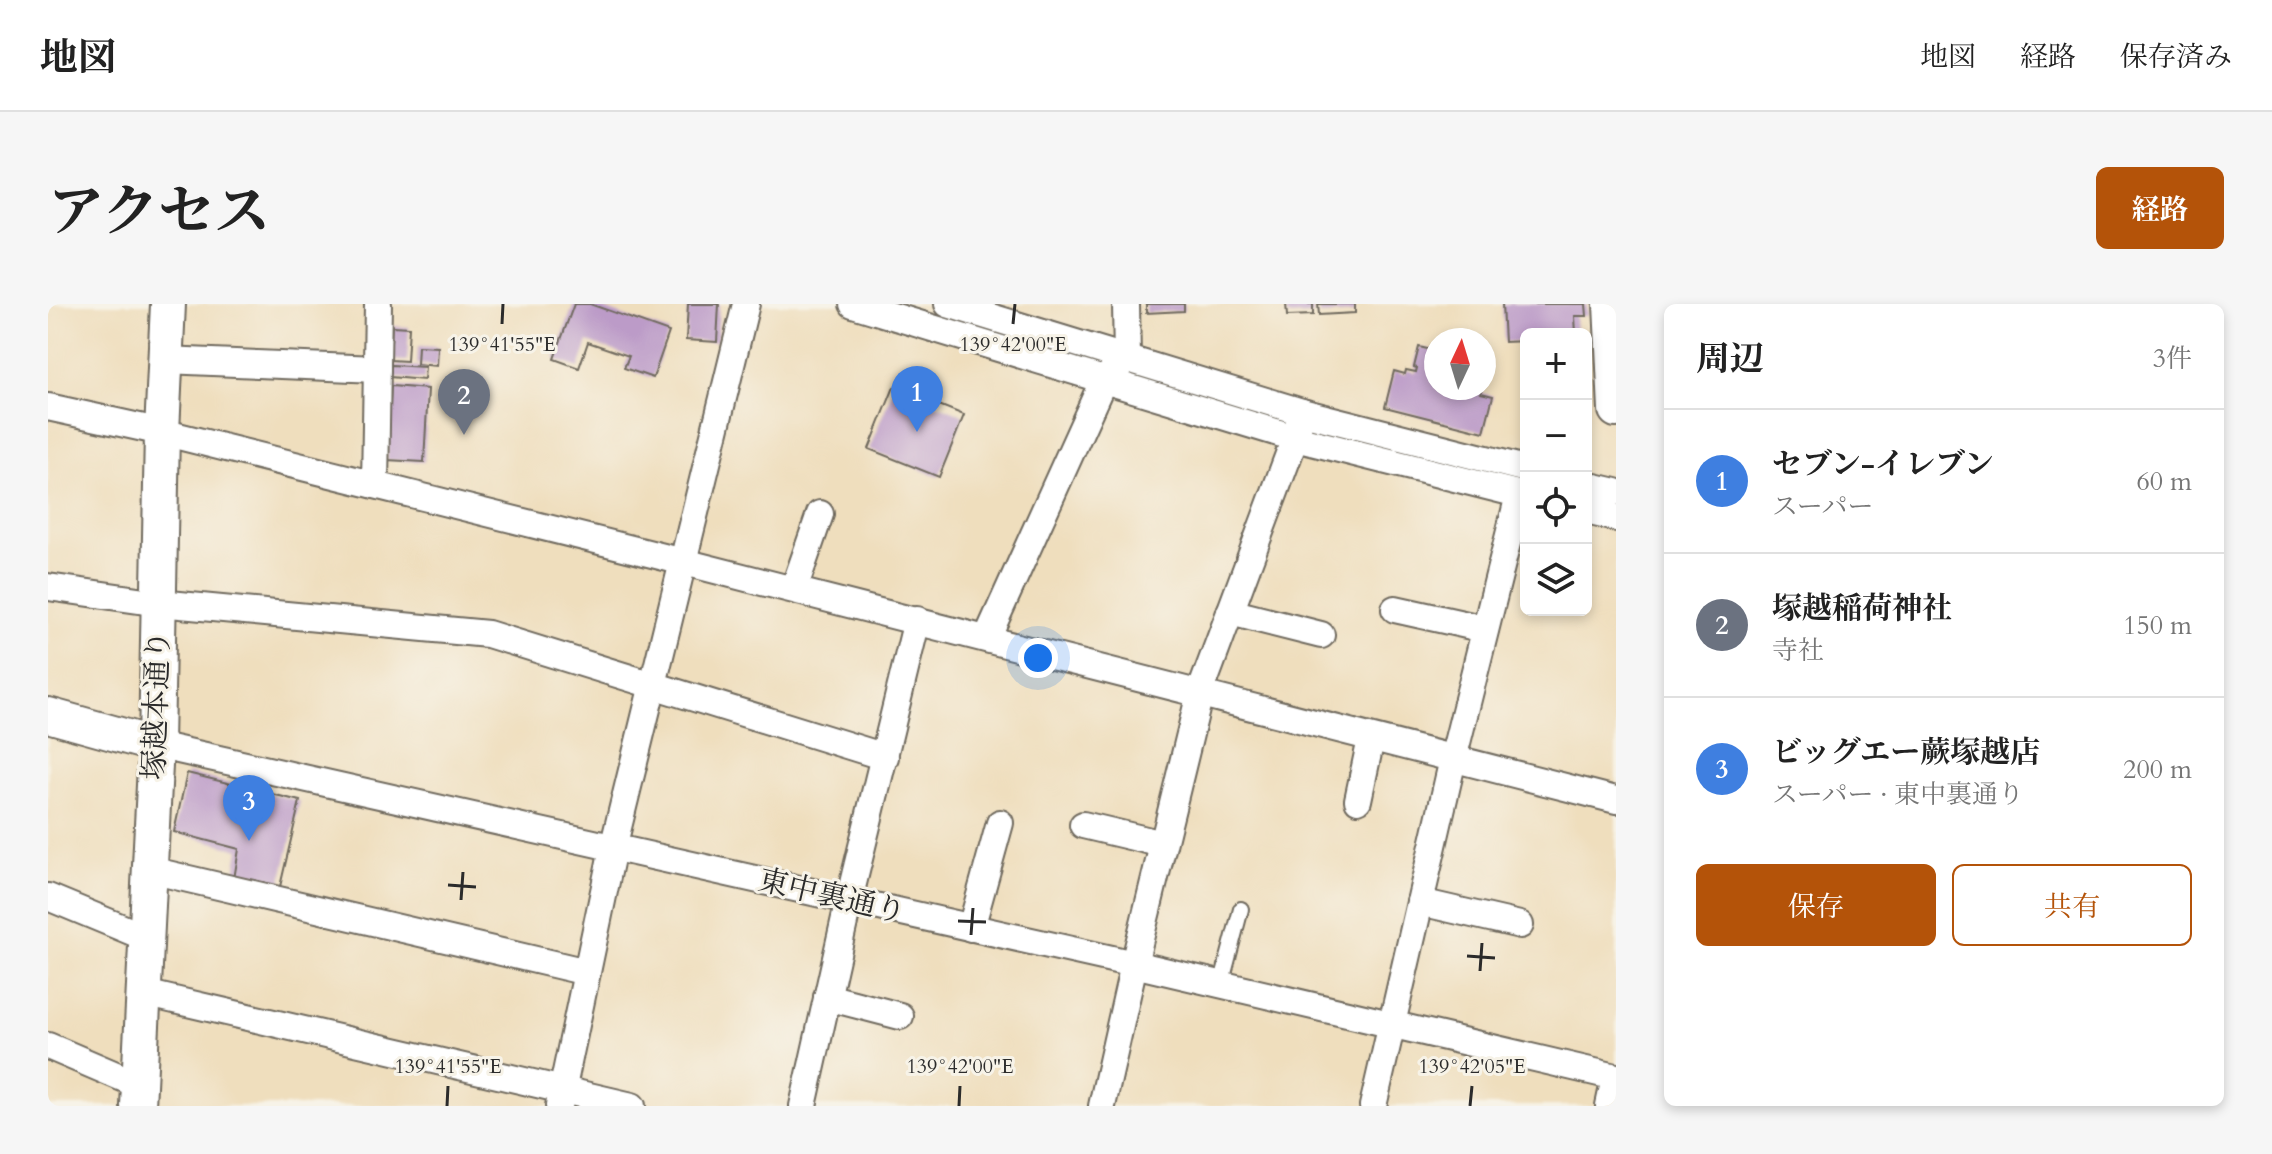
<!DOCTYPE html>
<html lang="ja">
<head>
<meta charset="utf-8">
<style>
	body { margin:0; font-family:Cardo,"Noto Serif JP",serif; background:#f6f6f6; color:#222 }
	.controls { position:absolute; right:24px; top:24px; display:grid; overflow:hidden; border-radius:12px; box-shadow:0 4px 12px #0003 }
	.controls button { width:72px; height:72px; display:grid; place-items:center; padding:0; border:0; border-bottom:2px solid #e0e0e0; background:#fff; color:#222; font:40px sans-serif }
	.compass { position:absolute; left:1376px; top:24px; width:72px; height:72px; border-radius:50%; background:#fff; box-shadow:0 4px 12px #0003; rotate:4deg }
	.you { position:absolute; left:990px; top:354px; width:28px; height:28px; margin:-20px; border:6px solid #fff; border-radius:50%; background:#1a73e8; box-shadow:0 0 0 12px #1a73e833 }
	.badge { display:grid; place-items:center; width:52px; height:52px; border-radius:50%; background:#b45309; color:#fff; font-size:26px; font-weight:700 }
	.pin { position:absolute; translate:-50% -66px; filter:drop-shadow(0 2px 4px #0008) }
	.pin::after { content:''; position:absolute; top:42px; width:28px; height:24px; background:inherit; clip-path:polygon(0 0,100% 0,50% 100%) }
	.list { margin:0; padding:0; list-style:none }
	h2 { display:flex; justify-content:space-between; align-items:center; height:104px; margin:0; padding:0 32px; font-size:34px }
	h2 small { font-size:26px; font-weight:400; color:#767676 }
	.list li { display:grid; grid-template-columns:52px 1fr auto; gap:24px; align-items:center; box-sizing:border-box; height:144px; padding:0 32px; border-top:2px solid #e0e0e0 }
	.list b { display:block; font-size:30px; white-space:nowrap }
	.list p { margin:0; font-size:26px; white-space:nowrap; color:#767676 }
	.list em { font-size:26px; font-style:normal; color:#767676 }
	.actions { display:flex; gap:16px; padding:24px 32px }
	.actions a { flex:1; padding:18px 0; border:2px solid #b45309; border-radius:12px; text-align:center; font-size:28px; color:#b45309 }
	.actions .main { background:#b45309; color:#fff }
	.icon { flex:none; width:44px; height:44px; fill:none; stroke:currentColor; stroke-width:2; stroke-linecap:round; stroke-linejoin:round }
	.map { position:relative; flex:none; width:1568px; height:802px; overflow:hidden; border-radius:12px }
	header { display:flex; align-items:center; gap:48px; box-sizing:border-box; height:112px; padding:0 40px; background:#fff; border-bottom:2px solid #e0e0e0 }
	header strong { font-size:38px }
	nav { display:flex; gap:44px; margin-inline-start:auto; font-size:28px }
	.intro { display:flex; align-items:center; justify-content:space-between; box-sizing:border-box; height:192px; padding:0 48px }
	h1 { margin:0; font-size:56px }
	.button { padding:20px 36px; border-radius:12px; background:#b45309; color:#fff; font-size:28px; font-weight:700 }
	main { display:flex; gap:48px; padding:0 48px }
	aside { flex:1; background:#fff; border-radius:12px; box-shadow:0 4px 12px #0003 }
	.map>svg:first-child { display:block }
	.building { fill:#bc9bc8 }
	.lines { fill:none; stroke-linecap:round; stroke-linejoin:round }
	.service-casing { stroke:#706a5e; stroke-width:18 }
	.minor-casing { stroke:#706a5e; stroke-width:30 }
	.tertiary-casing { stroke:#706a5e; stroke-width:38 }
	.service { stroke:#fff; stroke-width:14 }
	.minor { stroke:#fff; stroke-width:26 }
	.tertiary { stroke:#fff; stroke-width:34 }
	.ticks { fill:none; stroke:#2b2b2b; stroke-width:3 }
	.labels { text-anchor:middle; stroke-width:6; stroke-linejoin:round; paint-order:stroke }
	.street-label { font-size:30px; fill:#2b2b2b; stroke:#f7f3e8 }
	.ticks-label { font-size:20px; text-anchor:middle; fill:#2b2b2b; stroke:#f7f3e8; stroke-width:6; stroke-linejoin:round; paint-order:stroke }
</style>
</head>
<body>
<header>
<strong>地図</strong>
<nav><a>地図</a><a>経路</a><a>保存済み</a></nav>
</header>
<div class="intro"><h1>アクセス</h1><a class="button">経路</a></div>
<main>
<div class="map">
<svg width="1568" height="802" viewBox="0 0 1568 802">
	<rect width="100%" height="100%" fill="#f7f3e8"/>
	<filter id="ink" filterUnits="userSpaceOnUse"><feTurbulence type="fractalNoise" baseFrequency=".0125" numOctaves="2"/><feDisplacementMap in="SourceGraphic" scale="16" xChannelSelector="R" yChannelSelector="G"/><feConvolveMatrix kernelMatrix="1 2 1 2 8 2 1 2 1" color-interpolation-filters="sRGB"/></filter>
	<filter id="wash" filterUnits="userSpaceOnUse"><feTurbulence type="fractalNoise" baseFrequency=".006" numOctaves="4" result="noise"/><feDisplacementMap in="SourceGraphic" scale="32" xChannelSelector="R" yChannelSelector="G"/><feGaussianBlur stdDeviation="1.8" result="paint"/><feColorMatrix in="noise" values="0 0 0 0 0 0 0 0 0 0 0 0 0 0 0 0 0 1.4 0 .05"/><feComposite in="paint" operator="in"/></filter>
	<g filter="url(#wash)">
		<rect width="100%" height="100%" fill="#efdebd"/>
		<g id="blocks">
			<g class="building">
				<path d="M526,0H542L621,28L605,74L576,64L581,52L540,38L531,64L506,55Z"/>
				<path d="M640,0H671L669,38L638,36Z"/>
				<path d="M1098,0H1136V7L1098,9Z"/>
				<path d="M1238,0H1265V11L1239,12Z"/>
				<path d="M1270,0H1307V9L1271,11Z"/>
				<path d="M1454,0H1538L1539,12H1527L1528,30H1478V37L1456,38Z"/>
				<path d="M344,22L361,23L359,57L342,56Z"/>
				<path d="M370,42L390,43L389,62L369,60Z"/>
				<path d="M1371,43L1388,47V84H1435L1433,89L1445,92L1436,128L1337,103L1346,67L1357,70L1358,66L1368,68L1369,64L1366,63Z"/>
				<path d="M343,61L377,63L376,76L342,73Z"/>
				<path d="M343,82L380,85L376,158L339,156Z"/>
				<path d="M846,83L916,111L891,173L821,145Z"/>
				<path d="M139,469L252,497L231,587L186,575L191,545L126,528Z"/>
			</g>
		</g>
	</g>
	<g filter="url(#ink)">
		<use href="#blocks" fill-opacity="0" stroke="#706a5e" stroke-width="2"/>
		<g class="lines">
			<g class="service-casing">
				<path id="service" d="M1173,681L1193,605"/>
			</g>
			<g class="minor-casing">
				<g id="minor">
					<path d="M805,0L1247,134L1478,192"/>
					<path d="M900,0L1254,108L1478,165"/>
					<path d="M117,56L329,65"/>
					<path d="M0,103L114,128L636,258L1568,496"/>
					<path d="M327,181L330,0"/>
					<path d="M1538,181L1568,188"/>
					<path d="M1538,207L1568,214"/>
					<path d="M0,283L111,299L440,330L837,453"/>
					<path d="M746,285L772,210"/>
					<path d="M1347,305L1437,325"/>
					<path d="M1182,308L1273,331"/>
					<path d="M939,334L1056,75L1079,55L1078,0"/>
					<path d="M108,441L1086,660L1568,773"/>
					<path d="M1310,496L1323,435"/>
					<path d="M1035,521L1115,540"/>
					<path d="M102,566L539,668"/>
					<path d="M0,593L99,634"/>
					<path d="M1372,598L1472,621"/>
					<path d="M923,624L952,519"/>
					<path d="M96,689L584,802"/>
					<path d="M779,693L852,712"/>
					<path d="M0,742L91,781"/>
					<path d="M511,802L565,544L698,0"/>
					<path d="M755,802L801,596L869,316"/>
					<path d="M1054,802L1086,660L1152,389L1247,134L1254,108"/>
					<path d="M1325,802L1405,455L1471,191"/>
				</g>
			</g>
			<g class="tertiary-casing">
				<g id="tertiary">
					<path d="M1563,0L1568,106"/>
					<path d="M0,411L108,441"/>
					<path d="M90,802L108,441L114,128L120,0"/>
					<path d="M1565,802L1568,788"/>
				</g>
			</g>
			<use href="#service" class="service"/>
			<use href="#minor" class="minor"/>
			<use href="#tertiary" class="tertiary"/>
		</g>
	</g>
	<path class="ticks" d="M454,20L455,0M965,20L967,0M400,581L428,583M413,596L415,568M910,617L938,618M923,631L925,604M1419,652L1447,654M1432,667L1434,639M399,802L400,782M911,802L912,782M1422,802L1424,782"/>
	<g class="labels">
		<g class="street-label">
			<text transform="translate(108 401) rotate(-88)" y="10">塚越本通り</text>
			<text transform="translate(784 592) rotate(13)" y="10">東中裏通り</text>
		</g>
	</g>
	<g class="ticks-label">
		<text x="454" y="47">139°41'55"E</text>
		<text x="965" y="47">139°42'00"E</text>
		<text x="400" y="769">139°41'55"E</text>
		<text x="912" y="769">139°42'00"E</text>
		<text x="1424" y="769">139°42'05"E</text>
	</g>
</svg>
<div class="controls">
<button>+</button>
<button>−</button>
<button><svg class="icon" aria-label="locate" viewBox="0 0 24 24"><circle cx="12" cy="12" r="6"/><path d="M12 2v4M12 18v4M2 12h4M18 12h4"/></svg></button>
<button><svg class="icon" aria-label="layers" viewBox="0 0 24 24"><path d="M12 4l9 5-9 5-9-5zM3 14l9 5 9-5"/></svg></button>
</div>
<svg class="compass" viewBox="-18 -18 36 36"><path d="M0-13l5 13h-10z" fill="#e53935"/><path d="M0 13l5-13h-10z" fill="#767676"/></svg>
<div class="you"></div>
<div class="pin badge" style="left:869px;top:128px;background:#3f7fe0">1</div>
<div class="pin badge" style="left:416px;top:131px;background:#6b7280">2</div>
<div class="pin badge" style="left:201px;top:537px;background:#3f7fe0">3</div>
</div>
<aside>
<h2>周辺<small>3件</small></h2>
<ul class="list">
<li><span class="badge" style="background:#3f7fe0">1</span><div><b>セブン-イレブン</b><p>スーパー</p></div><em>60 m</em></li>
<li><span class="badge" style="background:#6b7280">2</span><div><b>塚越稲荷神社</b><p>寺社</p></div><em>150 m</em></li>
<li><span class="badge" style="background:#3f7fe0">3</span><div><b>ビッグエー蕨塚越店</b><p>スーパー · 東中裏通り</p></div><em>200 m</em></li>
</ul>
<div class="actions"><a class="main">保存</a><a>共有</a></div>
</aside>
</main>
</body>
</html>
